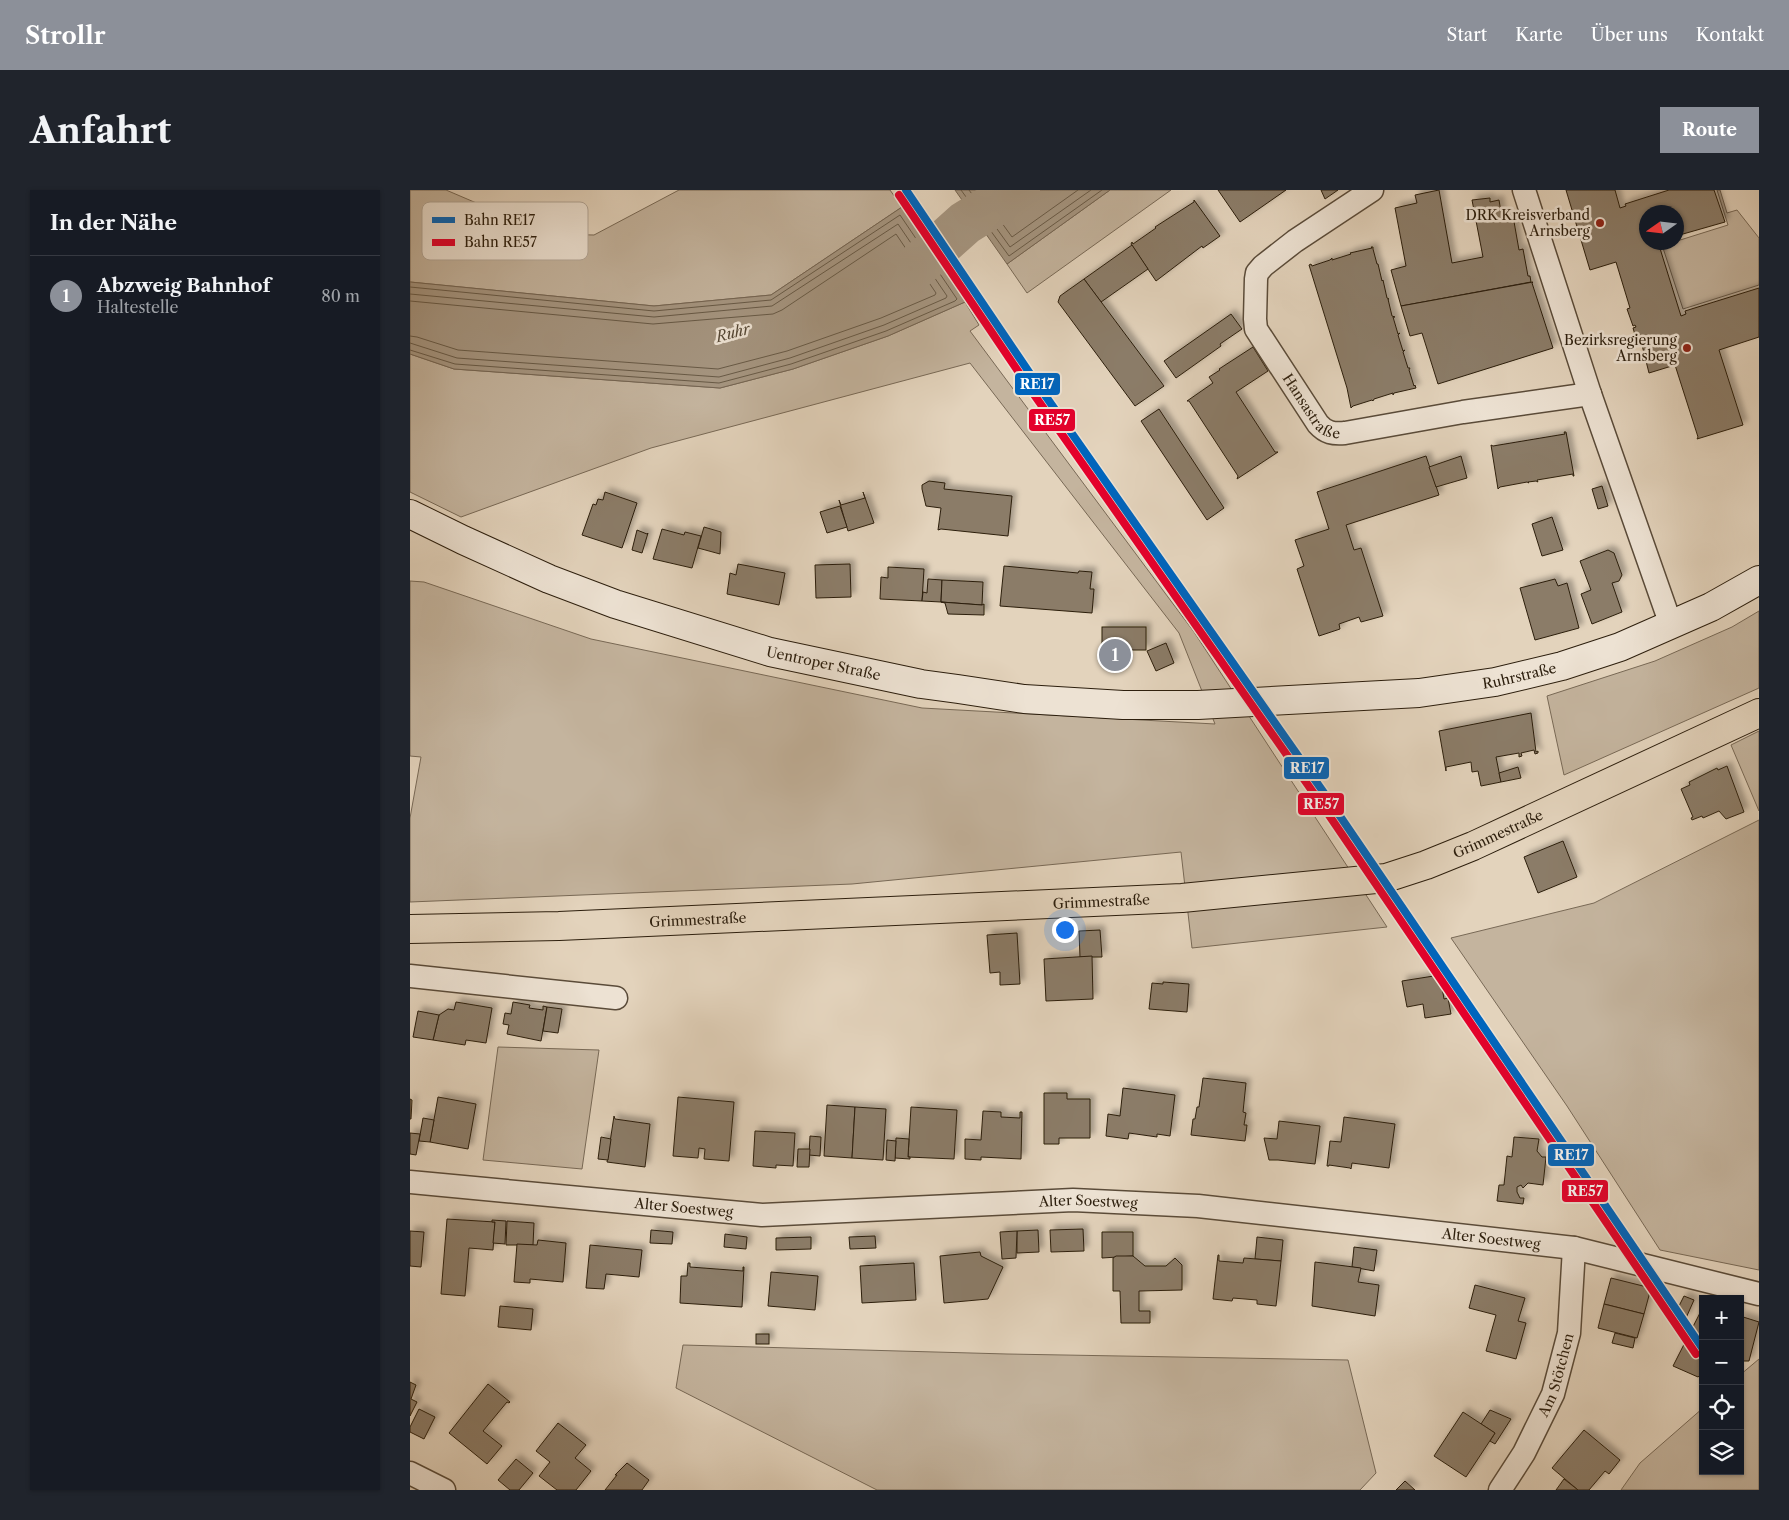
<!DOCTYPE html>
<html lang="de">
<head>
<meta charset="utf-8">
<style>
	body { margin:0; font-family:"Libre Caslon Text",serif; background:#20242c; color:#f1f3f6 }
	.controls { position:absolute; right:15px; bottom:15px; display:grid; overflow:hidden; border-radius:0px; box-shadow:0 1px 4px #0004 }
	.controls button { width:45px; height:45px; display:grid; place-items:center; padding:0; border:0; border-bottom:1px solid #363941; background:#171b24; color:#f1f3f6; font:25px sans-serif }
	.compass { position:absolute; left:1229px; top:15px; width:45px; height:45px; border-radius:50%; background:#171b24; box-shadow:0 1px 4px #0004; rotate:256deg }
	.you { position:absolute; left:654px; top:739px; width:18px; height:18px; margin:-12px; border:4px solid #fff; border-radius:50%; background:#1a73e8; box-shadow:0 0 0 8px #1a73e833 }
	.badge { display:grid; place-items:center; width:32px; height:32px; border-radius:50%; background:#8c9099; color:#fff; font-size:16px; font-weight:700 }
	.pin { position:absolute; translate:-50% -50%; border:2px solid #fff; box-shadow:0 1px 5px #0006 }
	.list { margin:0; padding:0; list-style:none }
	h2 { display:flex; justify-content:space-between; align-items:center; height:65px; margin:0; padding:0 20px; font-size:21px }
	h2 small { font-size:16px; font-weight:400; color:#9ea1a6 }
	.list li { display:grid; grid-template-columns:32px 1fr auto; gap:15px; align-items:center; box-sizing:border-box; height:80px; padding:0 20px; border-top:1px solid #363941 }
	.list b { display:block; font-size:19px; white-space:nowrap }
	.list p { margin:0; font-size:16px; white-space:nowrap; color:#9ea1a6 }
	.list em { font-size:16px; font-style:normal; color:#9ea1a6 }
	.icon { flex:none; width:28px; height:28px; fill:none; stroke:currentColor; stroke-width:2; stroke-linecap:round; stroke-linejoin:round }
	.map { position:relative; flex:none; width:1349px; height:1300px; overflow:hidden; border-radius:0px }
	header { display:flex; align-items:center; gap:30px; box-sizing:border-box; height:70px; padding:0 25px; background:#8c9099; color:#fff }
	header strong { font-size:24px }
	nav { display:flex; gap:28px; margin-inline-start:auto; font-size:18px }
	.intro { display:flex; align-items:center; justify-content:space-between; box-sizing:border-box; height:120px; padding:0 30px }
	h1 { margin:0; font-size:35px }
	.button { padding:12px 22px; border-radius:0px; background:#8c9099; color:#fff; font-size:18px; font-weight:700 }
	main { display:flex; gap:30px; padding:0 30px }
	aside { flex:1; background:#171b24; border-radius:0px; box-shadow:0 1px 4px #0004 }
	.map>svg:first-child { display:block }
	.green { fill:#c4b49e; stroke:#786956 }
	.water { fill:#a59580; stroke:#756552 }
	.lines { fill:none; stroke-linecap:round; stroke-linejoin:round }
	.shore { stroke:#685a46; stroke-width:1 }
	.river { stroke:#a59580; stroke-width:44 }
	.building { fill:#8b7c68; stroke:#2c1e0d; filter:url(#shadow) }
	.street-casing { stroke:#5a4b39; stroke-width:25 }
	.secondary-casing { stroke:#2c1e0d; stroke-width:30 }
	.primary-casing { stroke:#2c1e0d; stroke-width:30 }
	.street { stroke:#ede2d3; stroke-width:22 }
	.secondary { stroke:#ede2d3; stroke-width:28 }
	.primary { stroke:#e3d3bc; stroke-width:28 }
	.rail-1-casing { stroke:#ede2d3; stroke-width:11 }
	.rail-2-casing { stroke:#ede2d3; stroke-width:11 }
	.rail-1 { stroke:#0065bd; stroke-width:8 }
	.rail-2 { stroke:#e4002b; stroke-width:8 }
	.poi-dot { fill:#8f2418; stroke:#ede2d3; stroke-width:2 }
	.labels { text-anchor:middle; stroke-width:5; stroke-linejoin:round; paint-order:stroke }
	.poi-label { font-size:14px; fill:#2c1e0d; stroke:#ede2d3; text-anchor:end }
	.street-label { font-size:14px; fill:#2c1e0d; stroke:#ede2d3 }
	.water-label { font-size:15px; font-style:italic; fill:#564835; stroke:#ede2d3 }
	.key { fill:#ede2d3; stroke:#b3a798; stroke-width:1 }
	.key-label { font-size:14px; fill:#2c1e0d }
	.line-badge { stroke:#ede2d3; stroke-width:2 }
	.badge-label { font-size:14px; text-anchor:middle; font-weight:bold; fill:#fff }
</style>
</head>
<body>
<header>
<strong>Strollr</strong>
<nav><a>Start</a><a>Karte</a><a>Über uns</a><a>Kontakt</a></nav>
</header>
<div class="intro"><h1>Anfahrt</h1><a class="button">Route</a></div>
<main>
<aside>
<h2>In der Nähe<small></small></h2>
<ul class="list">
<li><span class="badge">1</span><div><b>Abzweig Bahnhof</b><p>Haltestelle</p></div><em>80 m</em></li>
</ul>
</aside>
<div class="map">
<svg width="1349" height="1300" viewBox="0 0 1349 1300">
	<defs>
		<filter id="shadow"><feDropShadow dx="4.5" dy="-4.5" stdDeviation="2.5" flood-color="#0004"/></filter>
	</defs>
	<rect width="100%" height="100%" fill="#e3d3bc"/>
	<filter id="stains"><feTurbulence type="fractalNoise" baseFrequency=".004" numOctaves="4"/><feColorMatrix values="0 0 0 0 .2 0 0 0 0 .09 0 0 0 0 .02 0 0 0 .5 -.17"/></filter>
	<radialGradient id="worn" r=".72"><stop offset=".6" stop-color="#630" stop-opacity="0"/><stop offset="1" stop-color="#630" stop-opacity=".3"/></radialGradient>
	<g class="green">
		<path d="M0,0H36L139,44L184,45L269,0H480L492,17L361,105L244,116L0,92Z"/>
		<path d="M700,0H761L617,103L597,74Z"/>
		<path d="M1307,0H1310L1317,23L1327,20L1349,48V95L1273,119L1252,55L1266,52L1267,51L1318,35Z"/>
		<path d="M555,112L569,135L560,141L784,442L977,737L782,758L771,662L442,694L0,712V628L11,567L0,566V391L14,392L181,449L512,518L805,534L769,443L560,173L241,258L51,327L0,302V164L44,179L310,198L383,179L478,146Z"/>
		<path d="M1349,421V498L1154,585L1137,506L1245,471L1322,437Z"/>
		<path d="M1349,541V621L1321,555Z"/>
		<path d="M1349,630V1080L1250,1060L1157,916L1041,748L1184,713Z"/>
		<path d="M88,857L189,860L172,979L73,970Z"/>
		<path d="M273,1155L597,1164L938,1170L966,1283L950,1300H467L266,1198Z"/>
		<path d="M1349,1169V1300H1211L1230,1273L1293,1218V1281H1330V1185Z"/>
	</g>
	<g class="water">
		<path d="M545,0H700L597,74Z"/>
		<path d="M492,17L555,112L478,146L383,179L310,198L44,179L0,164V92L244,116L361,105Z"/>
	</g>
	<g class="lines">
		<g class="shore">
			<path d="M551,0L599,66L692,0"/>
			<path d="M559,0L600,57L681,0"/>
			<path d="M568,0L602,47L668,0"/>
			<path d="M0,97L244,121L361,110L490,25L547,109L545,111L476,141L381,174L309,193L45,174L0,160"/>
			<path d="M0,104L244,127L362,116L488,34L537,106L536,108L474,135L380,168L309,187L47,168L0,153"/>
			<path d="M0,111L243,134L363,124L372,120L486,44L526,103L525,105L471,128L377,161L308,179L48,160L7,147L0,146"/>
		</g>
		<path class="river" d="M475,98L487,94L555,33L608,0"/>
	</g>
	<g class="building">
		<path d="M808,0H876L830,32Z"/>
		<path d="M911,0H928L915,9Z"/>
		<path d="M1029,0L1042,73L1073,67L1062,10L1080,8V12L1089,10L1092,28L1103,26L1109,60L1113,59L1118,86H1120L1121,92L991,116L981,80L996,76L985,18L1007,13L1005,5Z"/>
		<path d="M1156,0H1205L1210,18L1216,16L1215,14L1259,0H1304L1315,32L1266,46V22H1236V52H1248L1271,126L1276,124L1275,121L1349,98V147L1309,160L1333,235L1287,249L1288,247L1265,175L1239,183L1232,155L1231,154L1228,155L1223,138L1226,137L1225,135L1223,136L1217,119L1220,118L1206,72L1180,80Z"/>
		<path d="M784,10L810,46L793,58L792,56L746,91L721,54L722,52L723,54L746,38L745,37L784,12Z"/>
		<path d="M722,55L738,79L691,112L674,89Z"/>
		<path d="M961,57H963V59L967,74H968L972,91L973,90L977,108L979,109H978L982,126L985,127H983L988,144L990,143L988,145L993,161L995,160L993,162L998,178H1000L999,180L1004,196L1005,195L1006,198L984,203L983,205V203L964,209L963,211L962,210L943,216L941,218L937,198L899,75L901,74L902,76L920,70L922,68V70L941,64L940,63L962,58Z"/>
		<path d="M674,89L754,196L725,216L648,112L650,106Z"/>
		<path d="M1123,92L1122,93L1143,158L1028,194L1012,143L1000,146L991,116Z"/>
		<path d="M821,124L832,139L810,154L811,156L766,188L754,171Z"/>
		<path d="M843,157L858,181L826,202L865,262H868L827,289L828,286L779,211H777L803,193L799,187L810,180L809,179Z"/>
		<path d="M749,219L814,318L797,330L731,231Z"/>
		<path d="M1154,242H1156L1164,286H1163V284L1127,290L1128,292L1126,291L1118,292L1119,293L1117,292L1090,297L1088,299L1081,255L1083,256L1155,244Z"/>
		<path d="M1016,266L1029,305L936,335L944,360L951,358L973,426L951,432L949,427L929,434L930,439L909,446L887,379L894,376L885,350L919,339L907,302Z"/>
		<path d="M1051,266L1057,288L1026,297L1019,277Z"/>
		<path d="M519,291L535,293L534,299L602,306L598,346L531,339L528,340L531,318L516,316L512,299V295Z"/>
		<path d="M1192,296L1198,316L1188,319L1182,299Z"/>
		<path d="M195,302L227,313L212,358L172,345L183,314L186,315L188,309L193,310Z"/>
		<path d="M453,302L464,333L438,341L429,310L431,315L455,308Z"/>
		<path d="M430,316L437,337L417,343L410,322Z"/>
		<path d="M1142,327L1153,360L1132,366L1122,334Z"/>
		<path d="M294,337L311,342L310,364L288,358Z"/>
		<path d="M252,339L274,345L275,342L291,346L282,378L243,369Z"/>
		<path d="M227,340L237,344L238,343L232,363L222,360Z"/>
		<path d="M1198,360L1204,363L1212,385L1209,391L1202,393L1212,422L1182,434L1171,404L1181,400L1170,371Z"/>
		<path d="M328,374L375,383L369,415L317,404L320,383L326,385Z"/>
		<path d="M440,374L441,407L406,408L405,375Z"/>
		<path d="M594,376L668,383L669,381L682,382L680,399H684L682,423L590,416Z"/>
		<path d="M478,377L514,379L512,411L470,409L471,387L478,388Z"/>
		<path d="M518,389L532,390L531,412L512,411L513,402L517,403Z"/>
		<path d="M1145,389L1148,396L1157,393L1169,438L1125,450L1110,398Z"/>
		<path d="M532,390L573,392L572,415L531,412Z"/>
		<path d="M531,412L572,415L574,414V425L538,424L535,413Z"/>
		<rect x="692" y="437" width="44" height="23"/>
		<path d="M756,453L764,473L746,481L737,461Z"/>
		<path d="M1121,523L1126,562L1128,561V563L1125,564L1124,560L1111,563L1112,566L1109,567V563L1086,567L1091,592L1071,596L1068,581L1062,582L1061,572L1036,577V581L1029,541Z"/>
		<path d="M1317,576L1334,622L1316,629L1309,621L1293,628L1292,626L1282,630L1281,628L1283,627L1271,599L1280,595L1279,592L1307,578L1308,580Z"/>
		<path d="M1108,577L1111,588L1091,592L1089,583Z"/>
		<path d="M1153,651L1167,687L1128,703L1114,667Z"/>
		<path d="M690,740L692,767H670L669,741Z"/>
		<path d="M607,743L610,794L590,795V782L580,783L577,745Z"/>
		<path d="M682,766L683,809L636,811L634,769Z"/>
		<path d="M1030,785L1034,809L1038,808L1041,824L1015,828L1013,814L997,817L992,791Z"/>
		<path d="M753,792L779,794L777,822L739,819L742,793L753,794Z"/>
		<path d="M46,812L82,818L76,853L56,850L55,855L23,850L29,825L38,819L44,820Z"/>
		<path d="M103,812L120,815L119,818L133,820V816L137,817L131,851L97,844L99,835L93,834L95,823L101,824Z"/>
		<path d="M137,817L152,819L148,843L133,841Z"/>
		<path d="M8,821L29,825L23,850L3,847Z"/>
		<path d="M793,888L836,893L833,922L836,923L834,935H837L835,951L781,945L783,929H785L787,917H789Z"/>
		<path d="M713,898L765,905L760,946L747,944V947L719,943L718,949L696,946L698,924L710,926Z"/>
		<path d="M634,903H657V909H680V948H649V954H634Z"/>
		<path d="M28,907L66,914L58,959L20,952Z"/>
		<path d="M268,907L324,912L319,971L294,969L295,959L289,958L288,968L263,966Z"/>
		<path d="M0,909L2,910L1,929H0Z"/>
		<path d="M417,915L445,917L442,968L414,966Z"/>
		<path d="M445,917L476,919L473,970L442,968Z"/>
		<path d="M501,917L547,920L544,969L498,967Z"/>
		<path d="M573,921L591,922V927L610,928V922H612L611,969L571,967V970L555,969V949L571,950Z"/>
		<path d="M204,926L205,929L240,934L235,977L197,972Z"/>
		<path d="M934,927L985,934L979,978L942,973L941,979L940,978L919,975V976H917L920,951L931,952Z"/>
		<path d="M13,928L24,930L20,952L9,951Z"/>
		<path d="M869,931L910,936L905,974L868,970H859L854,948L867,949Z"/>
		<path d="M345,941L385,943L383,976L366,975V978L343,976Z"/>
		<path d="M0,943L10,944L6,965L0,964Z"/>
		<path d="M400,946L411,947L410,966L399,965Z"/>
		<path d="M191,947L201,949L198,970L188,969Z"/>
		<path d="M1104,947L1129,949L1127,961L1132,967H1136L1133,995L1118,993L1113,998L1111,995L1107,997V1002L1110,1008H1114L1113,1014L1087,1011L1089,995H1094L1097,966L1102,967Z"/>
		<path d="M486,948L499,949L498,967H500V969L485,968Z"/>
		<path d="M477,950L486,951L485,971L476,970Z"/>
		<path d="M388,959H400L399,977H387Z"/>
		<path d="M37,1029L85,1032L83,1060L59,1058L55,1106L31,1104Z"/>
		<path d="M82,1030L96,1031L95,1054L83,1053L85,1032H82Z"/>
		<path d="M97,1031L124,1033L123,1055H96Z"/>
		<path d="M673,1039L674,1061L641,1062L640,1040Z"/>
		<path d="M241,1040L263,1042L262,1054L240,1053Z"/>
		<path d="M628,1040L629,1062L607,1063V1041Z"/>
		<path d="M0,1041L14,1042L11,1077L0,1076Z"/>
		<path d="M607,1041L606,1068L592,1069L590,1042Z"/>
		<path d="M692,1042H723V1066L692,1068Z"/>
		<path d="M315,1044L337,1047L336,1059L314,1057Z"/>
		<path d="M465,1046L466,1058L440,1059L439,1047Z"/>
		<path d="M401,1047V1059L366,1060V1048Z"/>
		<path d="M847,1047L873,1050L871,1071L845,1069Z"/>
		<path d="M128,1050L156,1053L153,1092L120,1089V1093L104,1092L107,1054L127,1055Z"/>
		<path d="M180,1055L232,1060L229,1087L196,1084L194,1099L176,1098Z"/>
		<path d="M944,1057L967,1060L964,1081L942,1077Z"/>
		<path d="M570,1062L571,1066L593,1077L578,1109L534,1113L530,1066Z"/>
		<path d="M808,1065H809V1071L833,1073L834,1068L871,1071L866,1116L847,1114V1110L823,1108L822,1111L803,1109Z"/>
		<path d="M706,1066H723L735,1076H756L765,1068L772,1075V1100L729,1101V1121H740V1133H711L710,1101H703V1068Z"/>
		<path d="M905,1072L951,1078L948,1092L969,1095L965,1126L902,1116Z"/>
		<path d="M278,1073H280V1077L333,1081V1077H334L332,1117L270,1113L271,1086H277Z"/>
		<path d="M504,1073L506,1110L452,1113L450,1076Z"/>
		<path d="M361,1082L408,1086L405,1120L358,1116Z"/>
		<path d="M1201,1088L1241,1098L1234,1124L1194,1114Z"/>
		<path d="M1065,1095L1115,1108L1108,1131L1116,1133L1106,1169L1076,1161L1086,1125L1059,1118Z"/>
		<path d="M1274,1106L1284,1110L1276,1128L1265,1124Z"/>
		<path d="M1194,1114L1234,1124L1227,1148L1188,1138Z"/>
		<path d="M90,1116L123,1119L121,1140L88,1137Z"/>
		<path d="M1293,1117V1183L1288,1187L1263,1176Z"/>
		<path d="M1330,1126L1349,1132L1339,1171H1330Z"/>
		<path d="M1205,1143L1225,1148L1223,1158L1202,1153Z"/>
		<rect x="346" y="1144" width="13" height="10"/>
		<path d="M0,1192L6,1195L1,1209L7,1212L0,1226Z"/>
		<path d="M78,1194L100,1212L99,1213L97,1212L73,1241L92,1256L77,1274L39,1243Z"/>
		<path d="M9,1219L25,1227L14,1249L0,1242V1237Z"/>
		<path d="M1080,1220L1101,1229L1085,1254L1080,1251L1085,1243L1071,1234Z"/>
		<path d="M1053,1222L1085,1243L1056,1287L1024,1266Z"/>
		<path d="M148,1233L176,1255L165,1268L181,1281L166,1300H147L129,1286L140,1272L126,1261Z"/>
		<path d="M1174,1240L1210,1270L1199,1284L1195,1281L1179,1300H1168L1142,1278Z"/>
		<path d="M106,1269L123,1283L109,1300H100L88,1290Z"/>
		<path d="M217,1273L239,1290L232,1300H195L207,1285H205Z"/>
		<path d="M1154,1289L1168,1300H1146Z"/>
		<path d="M995,1291L1005,1300H986Z"/>
	</g>
	<g class="lines">
		<g class="street-casing">
			<g id="street">
				<path id="s1" d="M962,0L885,51L853,76L847,83L846,89L845,129L846,139L908,234C916,243 923,244 935,243L1053,222L1180,204"/>
				<path d="M1114,0L1180,204L1261,435"/>
				<path d="M0,786L206,808"/>
				<path id="s2" d="M0,992L352,1025L663,1010L788,1016L1164,1058L1349,1104"/>
				<path d="M0,1283L34,1300"/>
				<path id="s3" d="M1090,1300L1114,1263L1143,1204L1159,1143L1164,1058"/>
			</g>
		</g>
		<g class="secondary-casing">
			<g id="secondary">
				<path id="s4" d="M0,324L53,350L139,389L205,414L360,462L511,494L548,499L614,509L713,515H788L1009,503L1085,492L1152,476L1210,457L1301,417L1349,390"/>
			</g>
		</g>
		<g class="primary-casing">
			<g id="primary">
				<path id="s5" d="M0,739L149,736L772,708L976,688L1016,675L1063,656L1349,523"/>
			</g>
		</g>
		<use href="#street" class="street"/>
		<use href="#secondary" class="secondary"/>
		<use href="#primary" class="primary"/>
		<g class="rail-1-casing">
			<path id="rail-1" d="M496,0L625,191L919,610L1293,1159"/>
		</g>
		<g class="rail-2-casing">
			<path id="rail-2" d="M489,5L618,196L912,615L1286,1164"/>
		</g>
		<use href="#rail-1" class="rail-1"/>
		<use href="#rail-2" class="rail-2"/>
	</g>
	<g class="poi-dot">
		<circle cx="1190" cy="33" r="5"/>
		<circle cx="1277" cy="158" r="5"/>
	</g>
	<g class="labels">
		<g class="poi-label">
			<text x="1180" y="30">DRK Kreisverband<tspan x="1180" dy="16">Arnsberg</tspan></text>
			<text x="1267" y="155">Bezirksregierung<tspan x="1267" dy="16">Arnsberg</tspan></text>
		</g>
		<g class="street-label">
			<text dy="5" stroke="none"><textPath href="#s1" startOffset="295">Hansastraße</textPath></text>
			<text dy="5" stroke="none"><textPath href="#s4" startOffset="441">Uentroper Straße</textPath></text>
			<text dy="5" stroke="none"><textPath href="#s4" startOffset="1142">Ruhrstraße</textPath></text>
			<text dy="5" stroke="none"><textPath href="#s5" startOffset="1098">Grimmestraße</textPath></text>
			<text dy="5" stroke="none"><textPath href="#s5" startOffset="692">Grimmestraße</textPath></text>
			<text dy="5" stroke="none"><textPath href="#s5" startOffset="288">Grimmestraße</textPath></text>
			<text dy="5" stroke="none"><textPath href="#s2" startOffset="680">Alter Soestweg</textPath></text>
			<text dy="5" stroke="none"><textPath href="#s2" startOffset="275">Alter Soestweg</textPath></text>
			<text dy="5" stroke="none"><textPath href="#s2" startOffset="1085">Alter Soestweg</textPath></text>
			<text dy="5" stroke="none"><textPath href="#s3" startOffset="129">Am Stötchen</textPath></text>
		</g>
		<g class="water-label">
			<text transform="translate(323 143) rotate(-15)" y="5">Ruhr</text>
		</g>
	</g>
	<rect x="12" y="12" width="166" height="58" rx="8" class="key"/>
	<rect x="22" y="27" width="23" height="6" fill="#0065bd"/>
	<rect x="22" y="49" width="23" height="7" fill="#e4002b"/>
	<g class="key-label">
		<text x="54" y="35">Bahn RE17</text>
		<text x="54" y="57">Bahn RE57</text>
	</g>
	<g class="line-badge">
		<rect x="604" y="182" width="47" height="24" rx="5" fill="#0065bd"/>
		<rect x="618" y="218" width="48" height="24" rx="5" fill="#e4002b"/>
		<rect x="873" y="566" width="47" height="24" rx="5" fill="#0065bd"/>
		<rect x="887" y="602" width="48" height="24" rx="5" fill="#e4002b"/>
		<rect x="1137" y="953" width="48" height="24" rx="5" fill="#0065bd"/>
		<rect x="1151" y="989" width="48" height="24" rx="5" fill="#e4002b"/>
	</g>
	<g class="badge-label">
		<text x="627" y="199">RE17</text>
		<text x="642" y="235">RE57</text>
		<text x="897" y="583">RE17</text>
		<text x="911" y="619">RE57</text>
		<text x="1161" y="970">RE17</text>
		<text x="1175" y="1006">RE57</text>
	</g>
	<rect width="100%" height="100%" filter="url(#stains)"/>
	<rect width="100%" height="100%" fill="url(#worn)"/>
</svg>
<div class="controls">
<button>+</button>
<button>−</button>
<button><svg class="icon" aria-label="locate" viewBox="0 0 24 24"><circle cx="12" cy="12" r="6"/><path d="M12 2v4M12 18v4M2 12h4M18 12h4"/></svg></button>
<button><svg class="icon" aria-label="layers" viewBox="0 0 24 24"><path d="M12 4l9 5-9 5-9-5zM3 14l9 5 9-5"/></svg></button>
</div>
<svg class="compass" viewBox="-18 -18 36 36"><path d="M0-13l5 13h-10z" fill="#e53935"/><path d="M0 13l5-13h-10z" fill="#9ea1a6"/></svg>
<div class="you"></div>
<div class="pin badge" style="left:705px;top:465px">1</div>
</div>
</main>
</body>
</html>
